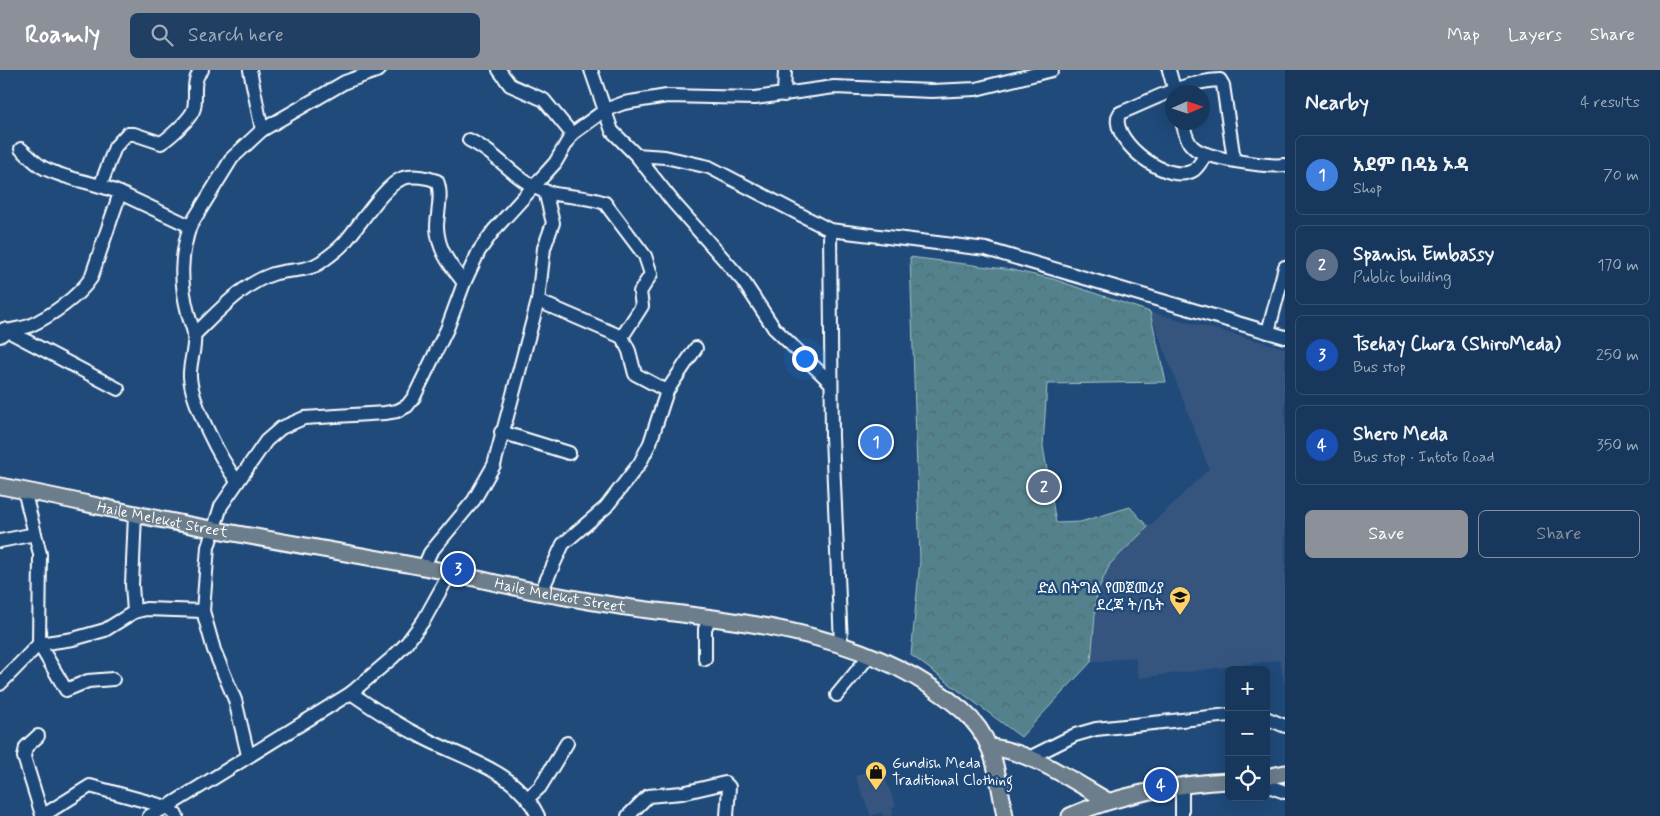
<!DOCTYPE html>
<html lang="en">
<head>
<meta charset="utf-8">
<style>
	body { margin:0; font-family:Mynerve,"Noto Sans Ethiopic",sans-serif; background:#203f62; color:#f1f3f6 }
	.controls { position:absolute; right:15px; bottom:15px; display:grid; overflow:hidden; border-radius:8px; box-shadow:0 5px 20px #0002 }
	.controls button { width:45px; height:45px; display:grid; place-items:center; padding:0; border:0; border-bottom:1px solid #365272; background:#17385c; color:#f1f3f6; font:25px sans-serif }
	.compass { position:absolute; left:1165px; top:15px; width:45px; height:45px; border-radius:50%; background:#17385c; box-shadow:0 5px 20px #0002; rotate:87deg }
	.you { position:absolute; left:804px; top:288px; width:18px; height:18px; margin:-12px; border:4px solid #fff; border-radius:50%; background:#1a73e8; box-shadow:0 0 0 8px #1a73e833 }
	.badge { display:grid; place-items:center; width:32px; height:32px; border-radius:50%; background:#8c9099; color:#fff; font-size:16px; font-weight:700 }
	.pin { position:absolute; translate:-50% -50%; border:2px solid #fff; box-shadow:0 1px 5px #0006 }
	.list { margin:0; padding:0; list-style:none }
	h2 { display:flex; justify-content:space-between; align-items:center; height:65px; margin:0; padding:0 20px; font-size:21px }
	h2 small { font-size:16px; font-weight:400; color:#9eacbb }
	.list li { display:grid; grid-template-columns:32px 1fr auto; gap:15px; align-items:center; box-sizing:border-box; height:80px; margin:0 10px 10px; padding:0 10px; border:1px solid #365272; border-radius:8px }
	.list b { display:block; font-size:19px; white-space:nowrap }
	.list p { margin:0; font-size:16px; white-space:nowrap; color:#9eacbb }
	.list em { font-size:16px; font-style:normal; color:#9eacbb }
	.actions { display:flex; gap:10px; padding:15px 20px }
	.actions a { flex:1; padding:11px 0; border:1px solid #8c9099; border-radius:8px; text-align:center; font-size:18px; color:#8c9099 }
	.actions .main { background:#8c9099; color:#fff }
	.icon { flex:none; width:28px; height:28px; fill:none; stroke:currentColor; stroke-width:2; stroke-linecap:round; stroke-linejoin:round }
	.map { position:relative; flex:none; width:1285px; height:746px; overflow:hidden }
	header { display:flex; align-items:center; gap:30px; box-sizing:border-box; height:70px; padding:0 25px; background:#8c9099; color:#fff }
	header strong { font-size:24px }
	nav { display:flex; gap:28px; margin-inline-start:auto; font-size:18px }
	.search { width:350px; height:45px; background:#203f62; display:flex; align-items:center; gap:12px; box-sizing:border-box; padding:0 18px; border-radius:8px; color:#9eacbb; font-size:19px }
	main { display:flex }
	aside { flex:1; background:#17385c }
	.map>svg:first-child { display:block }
	.built { fill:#35557f }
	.forest { fill:url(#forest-crowns); stroke:#a9c0c6 }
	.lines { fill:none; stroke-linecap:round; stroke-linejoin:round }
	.minor-casing { stroke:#fff; stroke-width:16 }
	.major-casing { stroke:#fff; stroke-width:19 }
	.minor { stroke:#1f4a7a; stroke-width:12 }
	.major { stroke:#6c7d8b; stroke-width:15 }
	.labels { text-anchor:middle; stroke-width:5; stroke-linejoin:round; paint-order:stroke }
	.street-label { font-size:15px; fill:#fff; stroke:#1f4a7a }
	.poi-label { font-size:15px; fill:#fff; stroke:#1f4a7a; text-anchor:end }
</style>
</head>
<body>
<header>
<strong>Roamly</strong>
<div class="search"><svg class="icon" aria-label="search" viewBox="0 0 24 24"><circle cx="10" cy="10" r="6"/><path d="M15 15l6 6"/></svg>Search here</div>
<nav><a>Map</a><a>Layers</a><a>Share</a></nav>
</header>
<main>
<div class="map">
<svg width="1285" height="746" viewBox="0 0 1285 746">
	<defs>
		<pattern id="forest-crowns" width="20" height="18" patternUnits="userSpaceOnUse" patternTransform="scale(1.25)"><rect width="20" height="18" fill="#53828c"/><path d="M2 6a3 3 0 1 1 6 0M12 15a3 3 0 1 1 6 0" fill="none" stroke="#506a6f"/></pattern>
	</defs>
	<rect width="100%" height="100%" fill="#1f4a7a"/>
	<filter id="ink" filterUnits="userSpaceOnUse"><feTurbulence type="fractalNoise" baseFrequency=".02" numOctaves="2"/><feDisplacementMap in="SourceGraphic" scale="10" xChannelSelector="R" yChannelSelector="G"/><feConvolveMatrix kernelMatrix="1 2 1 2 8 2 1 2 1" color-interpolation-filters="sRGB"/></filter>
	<g filter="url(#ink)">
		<g class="built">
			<path d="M1150,242L1285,278V618L1280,590L1139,608L1135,587L1091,592L1096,525L1110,494L1209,399Z"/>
			<path d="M880,696L896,736L892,738L894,744L889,746H883L882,742L871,746L855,706Z"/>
		</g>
		<path class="forest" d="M910,187L1012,200L1053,209L1150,242L1166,312L1047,314L1043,376L1056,453L1080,452L1130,437L1148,457L1110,494L1097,522L1091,592L1021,667L911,585L920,491Z"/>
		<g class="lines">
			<g class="minor-casing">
				<g id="minor">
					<path d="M250,0L262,60"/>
					<path d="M499,0L510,15L544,30L572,64"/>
					<path d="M591,0L612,61L636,85L665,87L709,97L830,160L986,179L1285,267"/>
					<path d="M1169,0L1175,22"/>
					<path d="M784,25L785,0"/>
					<path d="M1182,52C1185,61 1186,71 1193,77C1205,89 1268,97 1285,95"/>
					<path d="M1206,84C1203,89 1199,96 1194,100C1169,116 1113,73 1118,47L1120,43C1156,29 1181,12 1220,10L1223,15L1234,90"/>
					<path d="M636,85L674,133L743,211L774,258L831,313"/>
					<path d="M101,114L115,77L127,64H134L161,73C169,68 192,48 194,38C197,26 191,9 202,0"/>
					<path d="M120,123L190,156C180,187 180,212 188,243C189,250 194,258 194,265C196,278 189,293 190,307C192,334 220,389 237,411"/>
					<path d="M190,156L232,88L262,60L345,12L379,0"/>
					<path d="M830,160L832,367L841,574"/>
					<path d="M538,231L544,178L553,153L545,121"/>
					<path d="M4,259L118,319"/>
					<path d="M1268,262L1285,197"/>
					<path d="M194,265C217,243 242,214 273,204C288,199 307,202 321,192C328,187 338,180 344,173C358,158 384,115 403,108C413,105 427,107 437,111C443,124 437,143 437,157C438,181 451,196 464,213"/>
					<path d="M0,266C8,258 18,260 29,256C51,246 78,227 91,208L120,123C95,112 66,110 42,97C35,93 28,85 21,79"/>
					<path d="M667,321L696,278"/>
					<path d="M501,362L569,383"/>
					<path d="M0,471L35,464"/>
					<path d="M424,497L430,483L474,430L494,395L538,231L622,267L642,236L640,222L651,204L645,186L605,133C583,124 557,129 534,117C510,104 495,82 469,70"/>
					<path d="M541,522L563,474L606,437L640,393L650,373L667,321L635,304L629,281L622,267"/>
					<path d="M203,541L214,580L235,630L248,685"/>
					<path d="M134,542L132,515L135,444"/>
					<path d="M705,589V559L710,547"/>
					<path d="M113,609L88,611L66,620L39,574L73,569L105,560L134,542L146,539L203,541L208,477L221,436L266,371L281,358L304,348L385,343L397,341L407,336L414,327L447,259L464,213L479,181L494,160L555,93L572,64L605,40L624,33L667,26L755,28L834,17L932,21L976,19L1052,0"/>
					<path d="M0,614L39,574L40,484L24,420"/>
					<path d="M351,623C375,640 400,656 426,669C467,690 517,701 538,746"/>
					<path d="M837,625L870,585"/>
					<path d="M1266,648L1285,656"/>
					<path d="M38,666L26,677L24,687L42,745"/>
					<path d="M1031,687L1075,665L1096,659L1229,645"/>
					<path d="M1266,715L1285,722"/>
					<path d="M1182,717V746"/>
					<path d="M528,728L540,717L567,673"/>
					<path d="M42,746L90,716L167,737L177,746"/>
					<path d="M149,746L167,737L351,623L392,588L406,574L424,550L450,503"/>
					<path d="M628,746L648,726L682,723L725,713L729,717L727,746"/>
				</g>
			</g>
			<g class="major-casing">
				<g id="major">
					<path id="s1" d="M0,416C55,426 109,439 164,450C250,467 337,481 423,497C463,505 503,515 543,523C577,529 613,536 648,540C756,553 875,565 962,640C996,669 997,705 1005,746"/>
					<path d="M991,677C1034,683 1071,710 1108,731"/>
					<path d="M1266,707L1285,703"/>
					<path d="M1070,746C1114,726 1180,713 1229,711"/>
				</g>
			</g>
			<use href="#minor" class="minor"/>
			<use href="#major" class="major"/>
		</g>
	</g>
	<defs>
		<g id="school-pin" transform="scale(1.125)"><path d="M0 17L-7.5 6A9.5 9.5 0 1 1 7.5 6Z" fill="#ffd166" stroke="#1f4a7a"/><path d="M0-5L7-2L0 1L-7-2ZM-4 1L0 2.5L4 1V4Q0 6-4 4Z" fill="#111"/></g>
		<g id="shop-pin" transform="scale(1.125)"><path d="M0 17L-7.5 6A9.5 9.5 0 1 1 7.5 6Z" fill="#ffd166" stroke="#1f4a7a"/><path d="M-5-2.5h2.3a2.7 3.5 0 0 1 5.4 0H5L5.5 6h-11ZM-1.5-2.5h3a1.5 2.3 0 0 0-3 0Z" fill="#111"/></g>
	</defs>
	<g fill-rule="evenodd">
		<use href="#school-pin" x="1180" y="527"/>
		<use href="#shop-pin" x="876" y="702"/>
	</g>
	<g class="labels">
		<g class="street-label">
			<text dy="5" stroke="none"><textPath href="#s1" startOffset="166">Haile Melekot Street</textPath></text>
			<text dy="5" stroke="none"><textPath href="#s1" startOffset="571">Haile Melekot Street</textPath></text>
		</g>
		<g class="poi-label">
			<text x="1164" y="523">ድል በትግል የመጀመሪያ<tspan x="1164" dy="17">ደረጃ ት/ቤት</tspan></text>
			<text x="892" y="698" text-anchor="start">Gundish Meda<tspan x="892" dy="17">Traditional Clothing</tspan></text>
		</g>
	</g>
</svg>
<div class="controls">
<button>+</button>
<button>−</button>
<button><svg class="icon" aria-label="locate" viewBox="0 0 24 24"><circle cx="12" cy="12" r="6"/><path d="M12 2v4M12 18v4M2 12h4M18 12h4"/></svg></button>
</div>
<svg class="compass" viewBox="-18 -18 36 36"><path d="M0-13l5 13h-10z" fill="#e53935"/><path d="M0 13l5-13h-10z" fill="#9eacbb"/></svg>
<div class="you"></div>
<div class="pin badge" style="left:876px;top:372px;background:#3f7fe0">1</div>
<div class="pin badge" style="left:1044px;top:417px;background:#5c6f8a">2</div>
<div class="pin badge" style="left:458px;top:499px;background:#1a4fb4">3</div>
<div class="pin badge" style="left:1161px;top:715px;background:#1a4fb4">4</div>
</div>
<aside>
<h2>Nearby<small>4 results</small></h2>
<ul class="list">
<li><span class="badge" style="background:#3f7fe0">1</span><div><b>አደም በዳኔ ኦዳ</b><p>Shop</p></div><em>70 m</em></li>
<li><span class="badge" style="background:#5c6f8a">2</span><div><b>Spanish Embassy</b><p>Public building</p></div><em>170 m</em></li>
<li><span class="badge" style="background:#1a4fb4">3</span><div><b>Tsehay Chora (ShiroMeda)</b><p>Bus stop</p></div><em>250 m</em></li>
<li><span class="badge" style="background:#1a4fb4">4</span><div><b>Shero Meda</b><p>Bus stop · Intoto Road</p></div><em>350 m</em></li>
</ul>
<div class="actions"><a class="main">Save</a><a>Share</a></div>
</aside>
</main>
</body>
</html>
